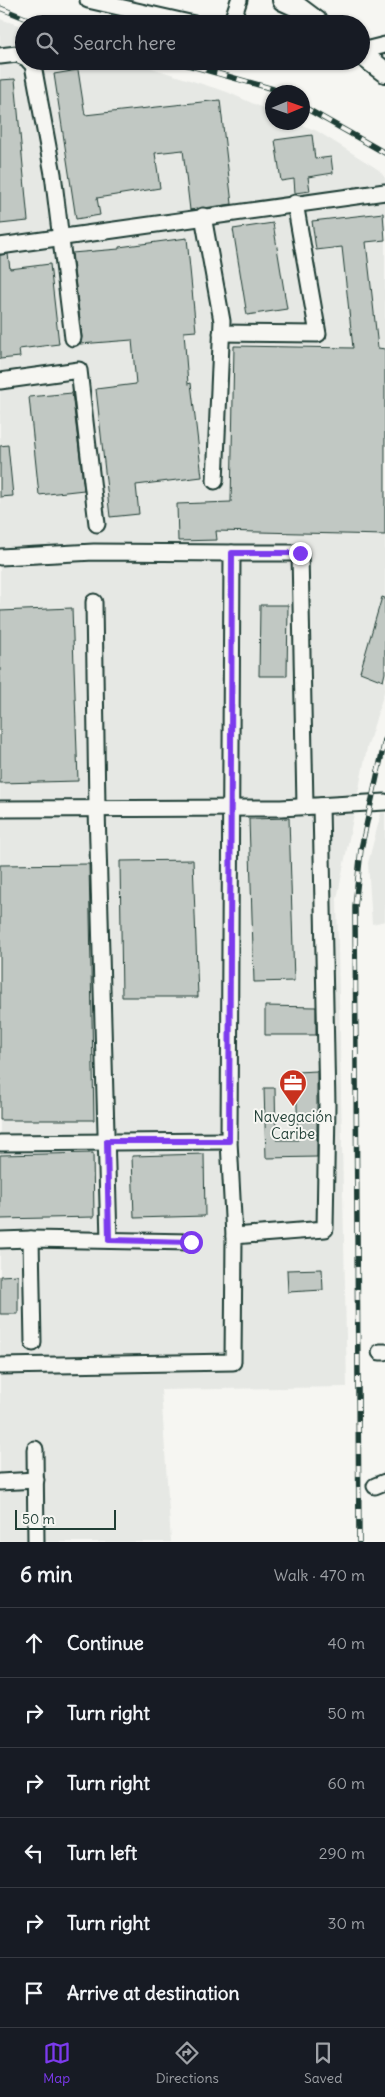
<!DOCTYPE html>
<html lang="en">
<head>
<meta charset="utf-8">
<style>
	body { margin:0; font-family:Delius,sans-serif; background:#242831; color:#f1f3f6 }
	.compass { position:absolute; left:265px; top:85px; width:45px; height:45px; border-radius:50%; background:#171b24; box-shadow:0 1px 4px #0004; rotate:88deg }
	.scale { position:absolute; left:15px; bottom:12px; width:101px; box-sizing:border-box; padding-left:5px; border:2px solid #1f3d34; border-top:0; font-size:14px; line-height:18px; white-space:nowrap; color:#1f3d34; -webkit-text-stroke:4px #f6f6f2; paint-order:stroke }
	.stop { position:absolute; width:15px; height:15px; margin:-11px; border:4px solid #7c3aed; border-radius:50%; background:#fff }
	.stop.end { background:#7c3aed; border-color:#fff; box-shadow:0 1px 5px #0008 }
	.list { margin:0; padding:0; list-style:none }
	h2 { display:flex; justify-content:space-between; align-items:center; height:65px; margin:0; padding:0 20px; font-size:21px }
	h2 small { font-size:16px; font-weight:400; color:#9ea1a6 }
	.list li { display:grid; grid-template-columns:32px 1fr auto; gap:15px; align-items:center; box-sizing:border-box; height:70px; padding:0 20px; border-top:1px solid #363941 }
	.list b { display:block; font-size:19px; white-space:nowrap }
	.list em { font-size:16px; font-style:normal; color:#9ea1a6 }
	.icon { flex:none; width:28px; height:28px; fill:none; stroke:currentColor; stroke-width:2; stroke-linecap:round; stroke-linejoin:round }
	.map { position:relative; flex:none; width:385px; height:1542px; overflow:hidden }
	.search { position:absolute; background:#171b24; box-shadow:0 1px 4px #0004; left:15px; right:15px; top:15px; height:55px; display:flex; align-items:center; gap:12px; box-sizing:border-box; padding:0 18px; border-radius:28px; color:#9ea1a6; font-size:19px }
	.sheet { height:485px; background:#171b24 }
	nav { display:flex; justify-content:space-around; align-items:center; box-sizing:border-box; height:70px; border-top:1px solid #363941; background:#171b24; font-size:14px; color:#9ea1a6 }
	nav a { display:grid; justify-items:center; gap:2px }
	nav .on { color:#7c3aed }
	.map>svg:first-child { display:block }
	.built { fill:#e6e8e4 }
	.building { fill:#c1c8c3; stroke:#1f3d34 }
	.lines { fill:none; stroke-linecap:round; stroke-linejoin:round }
	.minor-casing { stroke:#1f3d34; stroke-width:19 }
	.major-casing { stroke:#1f3d34; stroke-width:24 }
	.minor { stroke:#f6f6f2; stroke-width:15 }
	.major { stroke:#f6f6f2; stroke-width:20 }
	.rail-casing { stroke:#1f3d34; stroke-width:5.5 }
	.rail { stroke:#f6f6f2; stroke-width:4; stroke-dasharray:11; stroke-linecap:butt }
	.route { stroke:#7c3aed; stroke-width:6 }
	.labels { text-anchor:middle; stroke-width:4; stroke-linejoin:round; paint-order:stroke }
	.poi-label { font-size:15px; fill:#1f3d34; stroke:#f6f6f2 }
</style>
</head>
<body>
<div class="map">
<svg width="385" height="1542" viewBox="0 0 385 1542">
	<rect width="100%" height="100%" fill="#f6f6f2"/>
	<filter id="ink" filterUnits="userSpaceOnUse"><feTurbulence type="fractalNoise" baseFrequency=".02" numOctaves="2"/><feDisplacementMap in="SourceGraphic" scale="10" xChannelSelector="R" yChannelSelector="G"/><feConvolveMatrix kernelMatrix="1 2 1 2 8 2 1 2 1" color-interpolation-filters="sRGB"/></filter>
	<g filter="url(#ink)">
		<g class="built">
			<path d="M0,19L24,27V61H130L227,92L272,112V122L297,123L317,131L379,170L385,178V689L367,748L337,899L347,1387L161,1390L171,1542H0Z"/>
			<path d="M381,813H385V921L372,924L368,863Z"/>
		</g>
		<g class="building">
			<path d="M78,70L85,115L220,100L232,204L190,210L183,150L155,153L160,188L97,198L100,215L76,219L54,74Z"/>
			<path d="M15,79L28,221L0,224V80Z"/>
			<path d="M312,135L315,159L331,157L333,173L308,177L310,191L295,193L294,179L281,181L275,140Z"/>
			<path d="M383,213L385,240L366,242L378,348L385,349V535L216,531L217,540L178,541L177,504L231,502L234,346L353,348L342,247L316,250L312,221Z"/>
			<path d="M273,223L287,309L247,315L233,229Z"/>
			<path d="M187,238L196,331L184,332L188,384L191,383L202,477L136,485L139,514L110,517L96,389L136,384L132,340L80,344L82,337L72,253L119,249V247Z"/>
			<path d="M8,254L10,269L50,264L59,344L19,349L20,357L0,359V255Z"/>
			<path d="M72,393L84,490L39,495L29,397Z"/>
			<path d="M8,445L13,496L0,497V446Z"/>
			<path d="M382,597L385,598V673L383,681L360,672Z"/>
			<path d="M260,605H288L287,676H259Z"/>
			<path d="M72,608L78,781L0,783V611Z"/>
			<path d="M289,818L294,981L254,982L249,819Z"/>
			<path d="M193,860L198,997H122L120,861Z"/>
			<path d="M89,864L94,1120H0V865Z"/>
			<path d="M265,1006L316,1007V1035H265Z"/>
			<path d="M317,1071V1157L266,1158L264,1088H275L276,1140H298L296,1072Z"/>
			<path d="M93,1153L94,1217L0,1219V1155Z"/>
			<path d="M204,1154L205,1216L134,1218L132,1156Z"/>
			<path d="M322,1269L323,1290L288,1292L287,1270Z"/>
			<path d="M18,1275V1314H0V1276Z"/>
		</g>
		<g class="lines">
			<g class="minor-casing">
				<g id="minor">
					<path d="M88,0L194,24"/>
					<path d="M231,24L239,0"/>
					<path d="M361,51L385,45"/>
					<path d="M0,56L17,54L24,57"/>
					<path d="M29,61L33,65L53,174L73,338"/>
					<path d="M203,216L222,321L215,481"/>
					<path d="M0,246L385,192"/>
					<path d="M221,333L318,334L295,203"/>
					<path d="M0,381L79,370L97,524"/>
					<path d="M232,553H300L305,806"/>
					<path d="M0,557L94,552L232,553L229,1141L234,1236"/>
					<path d="M94,602L97,809L109,1240"/>
					<path d="M0,809L281,808L385,802"/>
					<path d="M0,1143L229,1141"/>
					<path d="M0,1240L31,1239"/>
					<path d="M33,1343L31,1239L191,1242"/>
					<path d="M380,1352H385"/>
					<path d="M0,1366L233,1362L234,1236L325,1229L327,1105L321,806"/>
					<path d="M35,1449L36,1542"/>
					<path d="M0,1482L36,1480"/>
					<path d="M375,1486L385,1482"/>
				</g>
			</g>
			<g class="major-casing">
				<g id="major">
					<path d="M283,0L296,6L320,24"/>
					<path d="M361,54L385,72"/>
				</g>
			</g>
			<use href="#minor" class="minor"/>
			<use href="#major" class="major"/>
			<g class="rail-casing">
				<g id="rail">
					<path d="M0,8L40,24"/>
					<path d="M174,61L273,89L280,92"/>
					<path d="M302,106L385,153"/>
					<path d="M359,1542L355,907L361,849L385,740"/>
				</g>
			</g>
			<use href="#rail" class="rail"/>
		</g>
	</g>
	<g class="lines" filter="url(#ink)">
		<path class="route" d="M191,1242L109,1240L107,1141H229L232,553H300"/>
	</g>
	<defs>
		<g id="office-pin" transform="scale(1.4375)"><path d="M0 17L-7.5 6A9.5 9.5 0 1 1 7.5 6Z" fill="#c8321e" stroke="#f6f6f2"/><path d="M-6-3h4V-5.5h4V-3h4V5H-6ZM-1-4.5V-3h2v-1.5ZM-6 0V1H6V0Z" fill="#fff"/></g>
	</defs>
	<g fill-rule="evenodd">
		<use href="#office-pin" x="293" y="1083"/>
	</g>
	<g class="labels">
		<g class="poi-label">
			<text x="293" y="1122">Navegación<tspan x="293" dy="17">Caribe</tspan></text>
		</g>
	</g>
</svg>
<svg class="compass" viewBox="-18 -18 36 36"><path d="M0-13l5 13h-10z" fill="#e53935"/><path d="M0 13l5-13h-10z" fill="#9ea1a6"/></svg>
<div class="scale">50 m</div>
<div class="stop" style="left:191px;top:1242px"></div>
<div class="stop end" style="left:300px;top:553px"></div>
<div class="search"><svg class="icon" aria-label="search" viewBox="0 0 24 24"><circle cx="10" cy="10" r="6"/><path d="M15 15l6 6"/></svg>Search here</div>
</div>
<section class="sheet">
<h2>6 min<small>Walk · 470 m</small></h2>
<ul class="list">
<li><svg class="icon" aria-label="ahead" viewBox="0 0 24 24"><path d="M12 20V5M6 11l6-6 6 6"/></svg><div><b>Continue</b></div><em>40 m</em></li>
<li><svg class="icon" aria-label="right" viewBox="0 0 24 24"><path d="M7 20v-9h11M14 6l5 5-5 5"/></svg><div><b>Turn right</b></div><em>50 m</em></li>
<li><svg class="icon" aria-label="right" viewBox="0 0 24 24"><path d="M7 20v-9h11M14 6l5 5-5 5"/></svg><div><b>Turn right</b></div><em>60 m</em></li>
<li><svg class="icon" aria-label="left" viewBox="0 0 24 24"><path d="M17 20v-9H6M10 6l-5 5 5 5"/></svg><div><b>Turn left</b></div><em>290 m</em></li>
<li><svg class="icon" aria-label="right" viewBox="0 0 24 24"><path d="M7 20v-9h11M14 6l5 5-5 5"/></svg><div><b>Turn right</b></div><em>30 m</em></li>
<li><svg class="icon" aria-label="arrive" viewBox="0 0 24 24"><path d="M6 21V4h12l-3 4 3 4H6"/></svg><div><b>Arrive at destination</b></div></li>
</ul>
</section>
<nav>
<a class="on"><svg class="icon" aria-label="map" viewBox="0 0 24 24"><path d="M3 6l6-2 6 2 6-2v14l-6 2-6-2-6 2zM9 4v14M15 6v14"/></svg>Map</a>
<a><svg class="icon" aria-label="directions" viewBox="0 0 24 24"><path d="M12 3l9 9-9 9-9-9zM9 14v-3h6M13 9l2 2-2 2"/></svg>Directions</a>
<a><svg class="icon" aria-label="saved" viewBox="0 0 24 24"><path d="M7 4h10v16l-5-4-5 4z"/></svg>Saved</a>
</nav>
</body>
</html>
